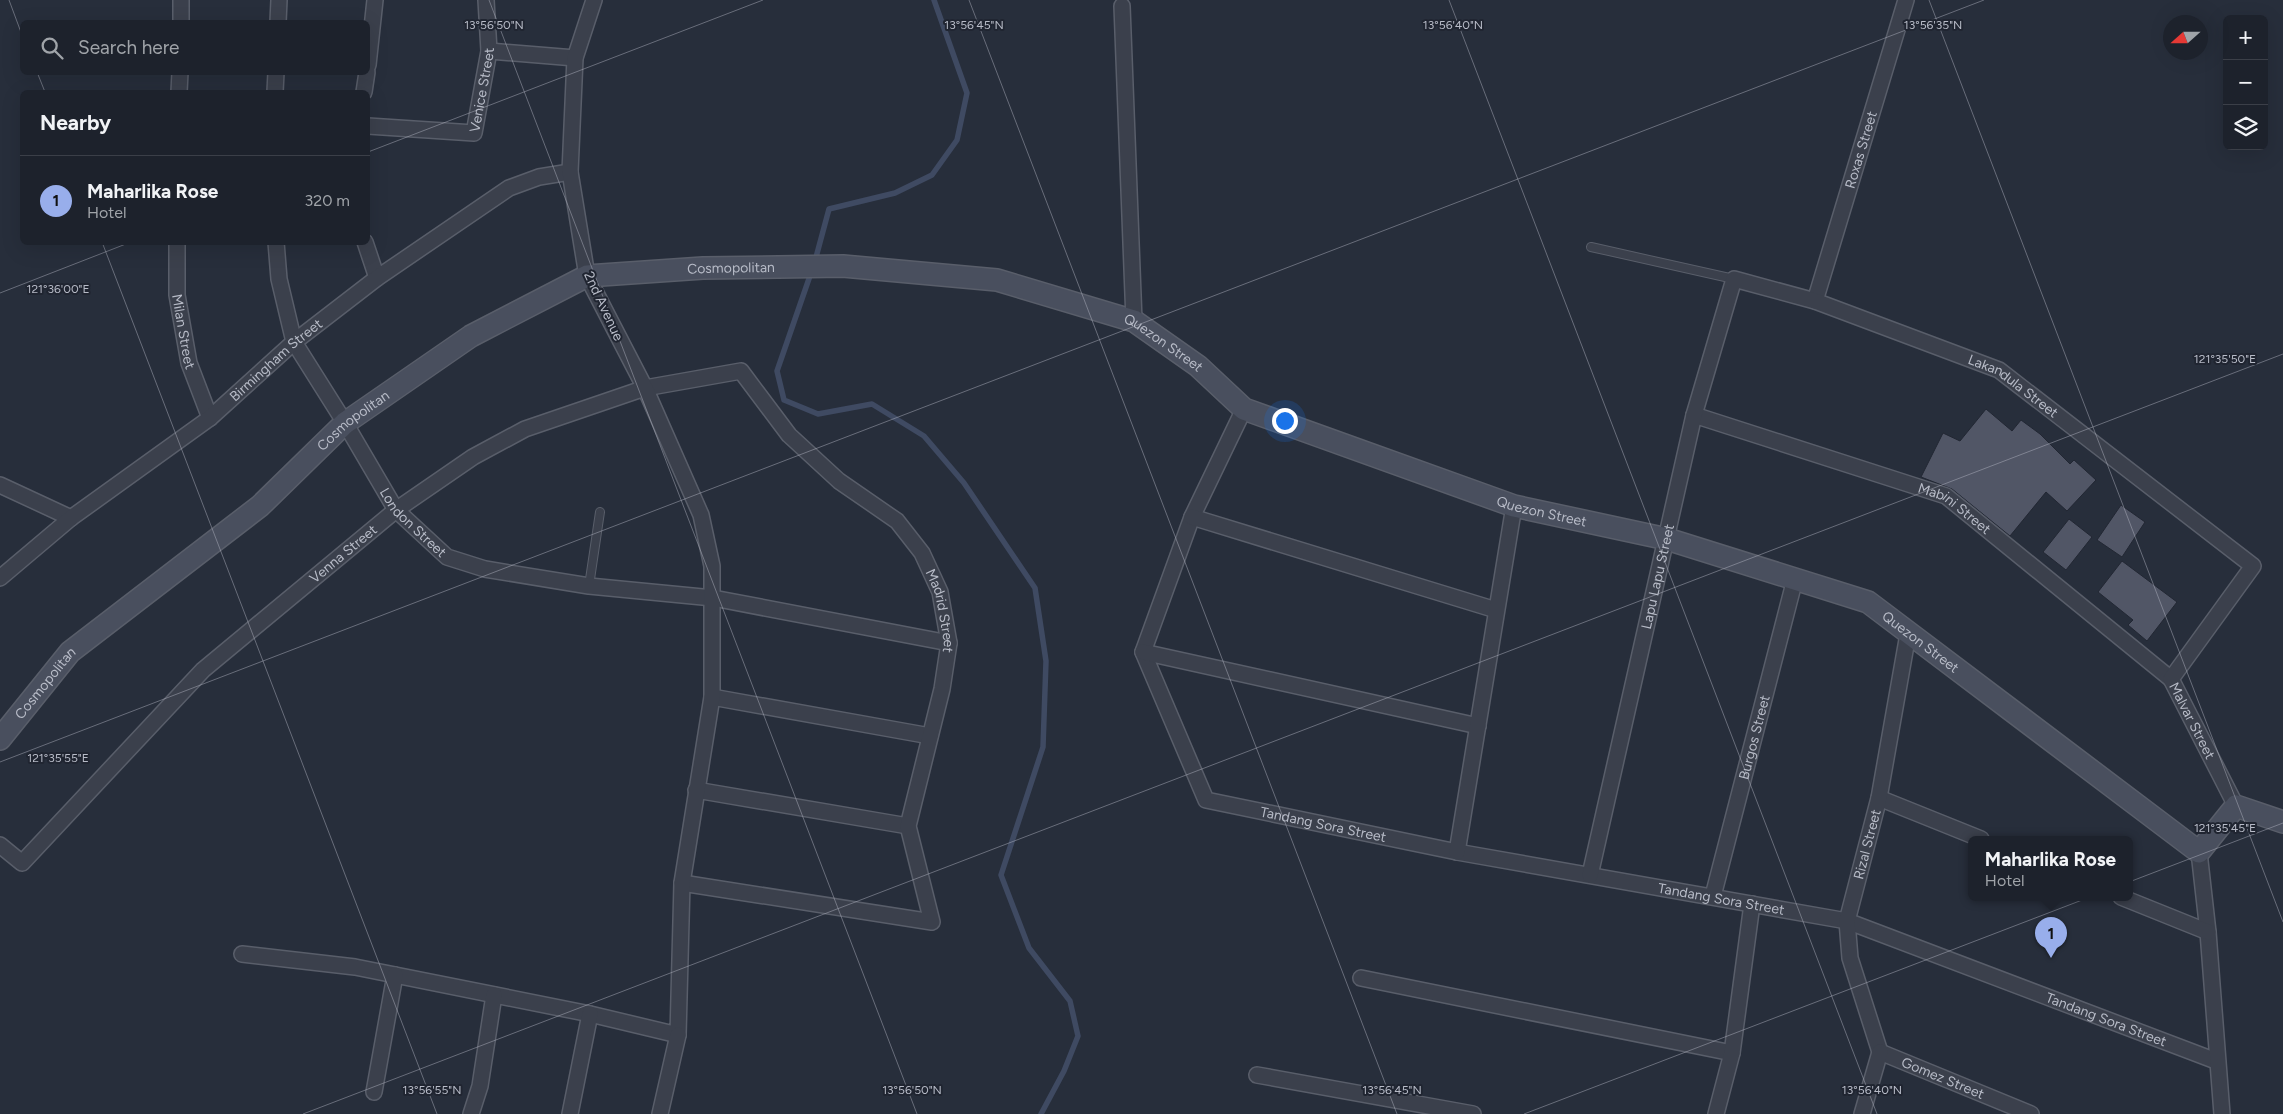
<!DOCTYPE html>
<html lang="en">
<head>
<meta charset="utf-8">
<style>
	body { margin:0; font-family:Figtree,sans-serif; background:#252a34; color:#f1f3f6 }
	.controls { position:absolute; right:15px; top:15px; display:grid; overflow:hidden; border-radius:8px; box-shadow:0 5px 20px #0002 }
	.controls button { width:45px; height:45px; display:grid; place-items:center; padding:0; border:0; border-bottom:1px solid #3b3f48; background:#1d222c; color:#f1f3f6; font:25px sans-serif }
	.compass { position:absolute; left:2163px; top:15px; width:45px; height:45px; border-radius:50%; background:#1d222c; box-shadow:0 5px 20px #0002; rotate:249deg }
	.you { position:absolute; left:1284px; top:420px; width:18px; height:18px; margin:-12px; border:4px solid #fff; border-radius:50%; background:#1a73e8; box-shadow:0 0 0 8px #1a73e833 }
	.badge { display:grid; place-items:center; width:32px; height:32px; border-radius:50%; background:#98aeeb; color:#111; font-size:16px; font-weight:700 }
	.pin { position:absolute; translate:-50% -41px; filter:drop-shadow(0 1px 2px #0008) }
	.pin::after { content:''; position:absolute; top:26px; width:18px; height:15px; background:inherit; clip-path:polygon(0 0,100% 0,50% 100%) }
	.popup { position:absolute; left:1968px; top:836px; width:165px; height:65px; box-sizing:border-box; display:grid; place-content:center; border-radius:8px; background:#1d222c; filter:drop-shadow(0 1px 4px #0005); font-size:16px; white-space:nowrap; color:#a0a4a9 }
	.popup b { font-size:19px; color:#f1f3f6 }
	.popup::after { content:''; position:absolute; left:50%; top:100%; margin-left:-10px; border:10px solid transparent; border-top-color:#1d222c }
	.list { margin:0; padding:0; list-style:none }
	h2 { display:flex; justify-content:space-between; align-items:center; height:65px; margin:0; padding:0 20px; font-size:21px }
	h2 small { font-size:16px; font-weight:400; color:#a0a4a9 }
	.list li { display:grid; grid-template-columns:32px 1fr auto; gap:15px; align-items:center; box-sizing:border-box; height:90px; padding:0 20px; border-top:1px solid #3b3f48 }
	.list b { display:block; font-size:19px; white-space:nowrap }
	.list p { margin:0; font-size:16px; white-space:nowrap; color:#a0a4a9 }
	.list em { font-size:16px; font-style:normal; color:#a0a4a9 }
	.icon { flex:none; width:28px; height:28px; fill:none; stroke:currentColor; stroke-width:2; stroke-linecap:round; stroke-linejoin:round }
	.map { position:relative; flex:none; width:2283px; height:1114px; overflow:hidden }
	.search { position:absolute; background:#1d222c; box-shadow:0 5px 20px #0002; left:20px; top:20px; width:350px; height:55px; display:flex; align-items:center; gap:12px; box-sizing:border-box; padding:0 18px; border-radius:8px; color:#a0a4a9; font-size:19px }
	.panel { position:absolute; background:#1d222c; box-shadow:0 5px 20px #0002; left:20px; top:90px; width:350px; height:155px; border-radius:8px }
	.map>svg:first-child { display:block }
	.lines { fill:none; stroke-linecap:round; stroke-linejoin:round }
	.stream { stroke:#3f4a62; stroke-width:5.5 }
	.building { fill:#515666; stroke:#222733 }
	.lane-casing { stroke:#595e6a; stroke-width:10 }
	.street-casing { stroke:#595e6a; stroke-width:18 }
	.secondary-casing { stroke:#595e6a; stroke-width:24 }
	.lane { stroke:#3b404c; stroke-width:8 }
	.street { stroke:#3b404c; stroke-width:15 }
	.secondary { stroke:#494f5e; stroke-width:21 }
	.ticks { fill:none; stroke:#b7bbc7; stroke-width:1; stroke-opacity:0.45 }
	.labels { text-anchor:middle; stroke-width:4; stroke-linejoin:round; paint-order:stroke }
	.street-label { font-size:14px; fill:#b7bbc7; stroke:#202531 }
	.ticks-label { font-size:12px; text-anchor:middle; fill:#b7bbc7; stroke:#202531; stroke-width:4; stroke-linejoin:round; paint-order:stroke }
</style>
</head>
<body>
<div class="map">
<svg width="2283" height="1114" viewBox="0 0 2283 1114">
	<rect width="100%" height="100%" fill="#272e3b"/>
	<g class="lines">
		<g class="stream">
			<path d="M815,261L829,209L895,193L932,175L957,140L967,93L934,0"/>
			<path d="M812,270L777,371L784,400L818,414L872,404L924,436L964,483L1035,588L1046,661L1043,747L1001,875L1029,948L1070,1001L1078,1036L1064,1071L1041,1114"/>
		</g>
	</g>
	<g class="building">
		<path d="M1986,409L2012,431L2021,420L2040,434L2070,464L2074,460L2096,480L2067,511L2046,492L2010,536L1952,489L1921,477L1943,433L1960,441Z"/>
		<path d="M2121,505L2145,522L2122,557L2097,540Z"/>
		<path d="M2069,519L2092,537L2066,570L2043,552Z"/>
		<path d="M2122,561L2177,602L2147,641L2128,625L2133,620L2098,592Z"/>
	</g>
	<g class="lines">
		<g class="lane-casing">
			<g id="lane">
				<path d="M1591,247L1734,279"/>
				<path d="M589,586L600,512"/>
			</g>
		</g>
		<g class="street-casing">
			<g id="street">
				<path d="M1122,6L1134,321"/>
				<path d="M181,22V0"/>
				<path d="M278,22L279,0"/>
				<path d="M489,51L575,58"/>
				<path d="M368,65L375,0"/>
				<path d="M179,92L180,72"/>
				<path d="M275,92L276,72"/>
				<path d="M364,92L367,72"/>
				<path id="s1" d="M368,126L474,133L489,51L486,0"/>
				<path id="s2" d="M177,242V295L189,363L210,418"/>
				<path id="s3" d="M276,242L279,279L294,342L345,423L396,510L447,557L485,569L589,586L713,598L949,643"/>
				<path d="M365,242L377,278"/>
				<path id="s4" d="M1815,301L1906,0"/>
				<path id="s5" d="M1244,409L1192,517L1143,652L1206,800L1457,852L1847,921L2216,1061"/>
				<path id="s6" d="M1694,415L1946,496L2171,679"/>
				<path d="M0,485L71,518"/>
				<path d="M1192,517L1496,610"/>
				<path id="s7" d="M0,578L71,518L210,418L294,342L377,278L509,188L539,177L570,172"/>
				<path d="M1143,652L1478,726"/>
				<path d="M712,697L930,736"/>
				<path d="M696,790L908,826"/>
				<path d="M1879,798L1981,839"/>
				<path id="s8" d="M0,845L22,863L203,670L396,510L473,457L525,429L645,388L741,371L789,435L839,481L897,521L922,553L940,592L949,643L942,689L908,826L932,922L682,883"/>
				<path d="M1457,852L1514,506"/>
				<path d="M2199,852L2208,932L2222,1114"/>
				<path id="s9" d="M1590,875L1694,415L1734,279L1815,301L1999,370L2253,566L2171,679L2236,806"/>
				<path id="s10" d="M1713,896L1795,579"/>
				<path d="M2121,897L2208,932"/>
				<path d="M242,954L355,967L590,1014L678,1035L682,883L712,697V566L701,515L645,388L587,276L570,172L575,58L594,0"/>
				<path d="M1361,978L1732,1053"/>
				<path id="s11" d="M1880,1052L1850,958L1847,921L1879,798L1908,634"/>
				<path id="s12" d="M1880,1052L2031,1114"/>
				<path d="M1257,1075L1473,1114"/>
				<path d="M374,1092L395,975"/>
				<path d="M471,1114L480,1086L494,995"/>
				<path d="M570,1114L590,1014"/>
				<path d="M660,1114L678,1035"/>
				<path d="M1716,1114L1732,1053L1752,904"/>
				<path d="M1862,1114L1880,1052"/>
			</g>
		</g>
		<g class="secondary-casing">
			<g id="secondary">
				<path id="s13" d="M0,739L70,652L260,506L345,423L471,336L587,276L703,268L843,266L997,280L1134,321L1198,366L1244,409L1514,506L1667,539L1868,602L2199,852L2236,806L2283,822"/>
			</g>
		</g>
		<use href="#lane" class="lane"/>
		<use href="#street" class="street"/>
		<use href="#secondary" class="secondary"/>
	</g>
	<path class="ticks" d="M9,0L22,35M489,0L917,1114M969,0L1397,1114M1449,0L1877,1114M1929,0L2283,922M37,72L45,92M368,152L763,0M102,242L437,1114M0,293L131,242M0,762L1984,0M303,1114L2283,354M1524,1114L2283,823"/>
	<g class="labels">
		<g class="street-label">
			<text dy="5" stroke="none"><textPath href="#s1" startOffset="150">Venice Street</textPath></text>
			<text dy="5" stroke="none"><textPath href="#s4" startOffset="158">Roxas Street</textPath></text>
			<text dy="5" stroke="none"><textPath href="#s13" startOffset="898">Cosmopolitan</textPath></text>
			<text transform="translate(604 306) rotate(65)" y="5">2nd Avenue</text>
			<text dy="5" stroke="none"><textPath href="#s2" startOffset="90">Milan Street</textPath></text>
			<text dy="5" stroke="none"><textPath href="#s13" startOffset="1344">Quezon Street</textPath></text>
			<text dy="5" stroke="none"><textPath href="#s7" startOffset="352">Birmingham Street</textPath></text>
			<text dy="5" stroke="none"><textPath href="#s9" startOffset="914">Lakandula Street</textPath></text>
			<text dy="5" stroke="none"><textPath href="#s13" startOffset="478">Cosmopolitan</textPath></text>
			<text dy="5" stroke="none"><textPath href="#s6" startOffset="278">Mabini Street</textPath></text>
			<text dy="5" stroke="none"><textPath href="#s13" startOffset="1764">Quezon Street</textPath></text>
			<text dy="5" stroke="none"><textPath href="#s3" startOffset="319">London Street</textPath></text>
			<text dy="5" stroke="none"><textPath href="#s8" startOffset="475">Venna Street</textPath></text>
			<text dy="5" stroke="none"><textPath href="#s9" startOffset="306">Lapu Lapu Street</textPath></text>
			<text dy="5" stroke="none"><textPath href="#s8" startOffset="1241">Madrid Street</textPath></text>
			<text dy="5" stroke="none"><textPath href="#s13" startOffset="2169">Quezon Street</textPath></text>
			<text dy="5" stroke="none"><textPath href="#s13" startOffset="72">Cosmopolitan</textPath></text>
			<text dy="5" stroke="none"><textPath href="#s9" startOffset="1401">Malvar Street</textPath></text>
			<text dy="5" stroke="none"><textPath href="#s10" startOffset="164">Burgos Street</textPath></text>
			<text dy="5" stroke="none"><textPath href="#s5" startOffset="544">Tandang Sora Street</textPath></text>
			<text dy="5" stroke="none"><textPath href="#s11" startOffset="215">Rizal Street</textPath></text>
			<text dy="5" stroke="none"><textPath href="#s5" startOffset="949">Tandang Sora Street</textPath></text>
			<text dy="5" stroke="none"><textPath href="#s5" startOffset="1354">Tandang Sora Street</textPath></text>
			<text dy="5" stroke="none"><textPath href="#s12" startOffset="68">Gomez Street</textPath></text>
		</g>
	</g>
	<g class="ticks-label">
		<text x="494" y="29">13°56'50"N</text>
		<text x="974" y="29">13°56'45"N</text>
		<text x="1453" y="29">13°56'40"N</text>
		<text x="1933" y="29">13°56'35"N</text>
		<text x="58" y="293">121°36'00"E</text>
		<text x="2225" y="363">121°35'50"E</text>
		<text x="58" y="762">121°35'55"E</text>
		<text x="2225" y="832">121°35'45"E</text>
		<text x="432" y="1094">13°56'55"N</text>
		<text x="912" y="1094">13°56'50"N</text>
		<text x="1392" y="1094">13°56'45"N</text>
		<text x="1872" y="1094">13°56'40"N</text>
	</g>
</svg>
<div class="controls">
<button>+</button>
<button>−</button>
<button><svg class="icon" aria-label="layers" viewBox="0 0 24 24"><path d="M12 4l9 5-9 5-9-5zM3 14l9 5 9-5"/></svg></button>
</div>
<svg class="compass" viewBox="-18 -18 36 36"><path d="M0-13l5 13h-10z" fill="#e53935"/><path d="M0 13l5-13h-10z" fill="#a0a4a9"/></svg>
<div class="you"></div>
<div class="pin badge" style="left:2051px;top:958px">1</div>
<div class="popup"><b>Maharlika Rose</b>Hotel</div>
<div class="search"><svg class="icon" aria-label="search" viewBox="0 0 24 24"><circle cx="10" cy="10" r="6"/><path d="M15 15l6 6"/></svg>Search here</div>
<section class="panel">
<h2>Nearby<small></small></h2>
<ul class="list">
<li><span class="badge">1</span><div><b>Maharlika Rose</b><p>Hotel</p></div><em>320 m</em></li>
</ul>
</section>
</div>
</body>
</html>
